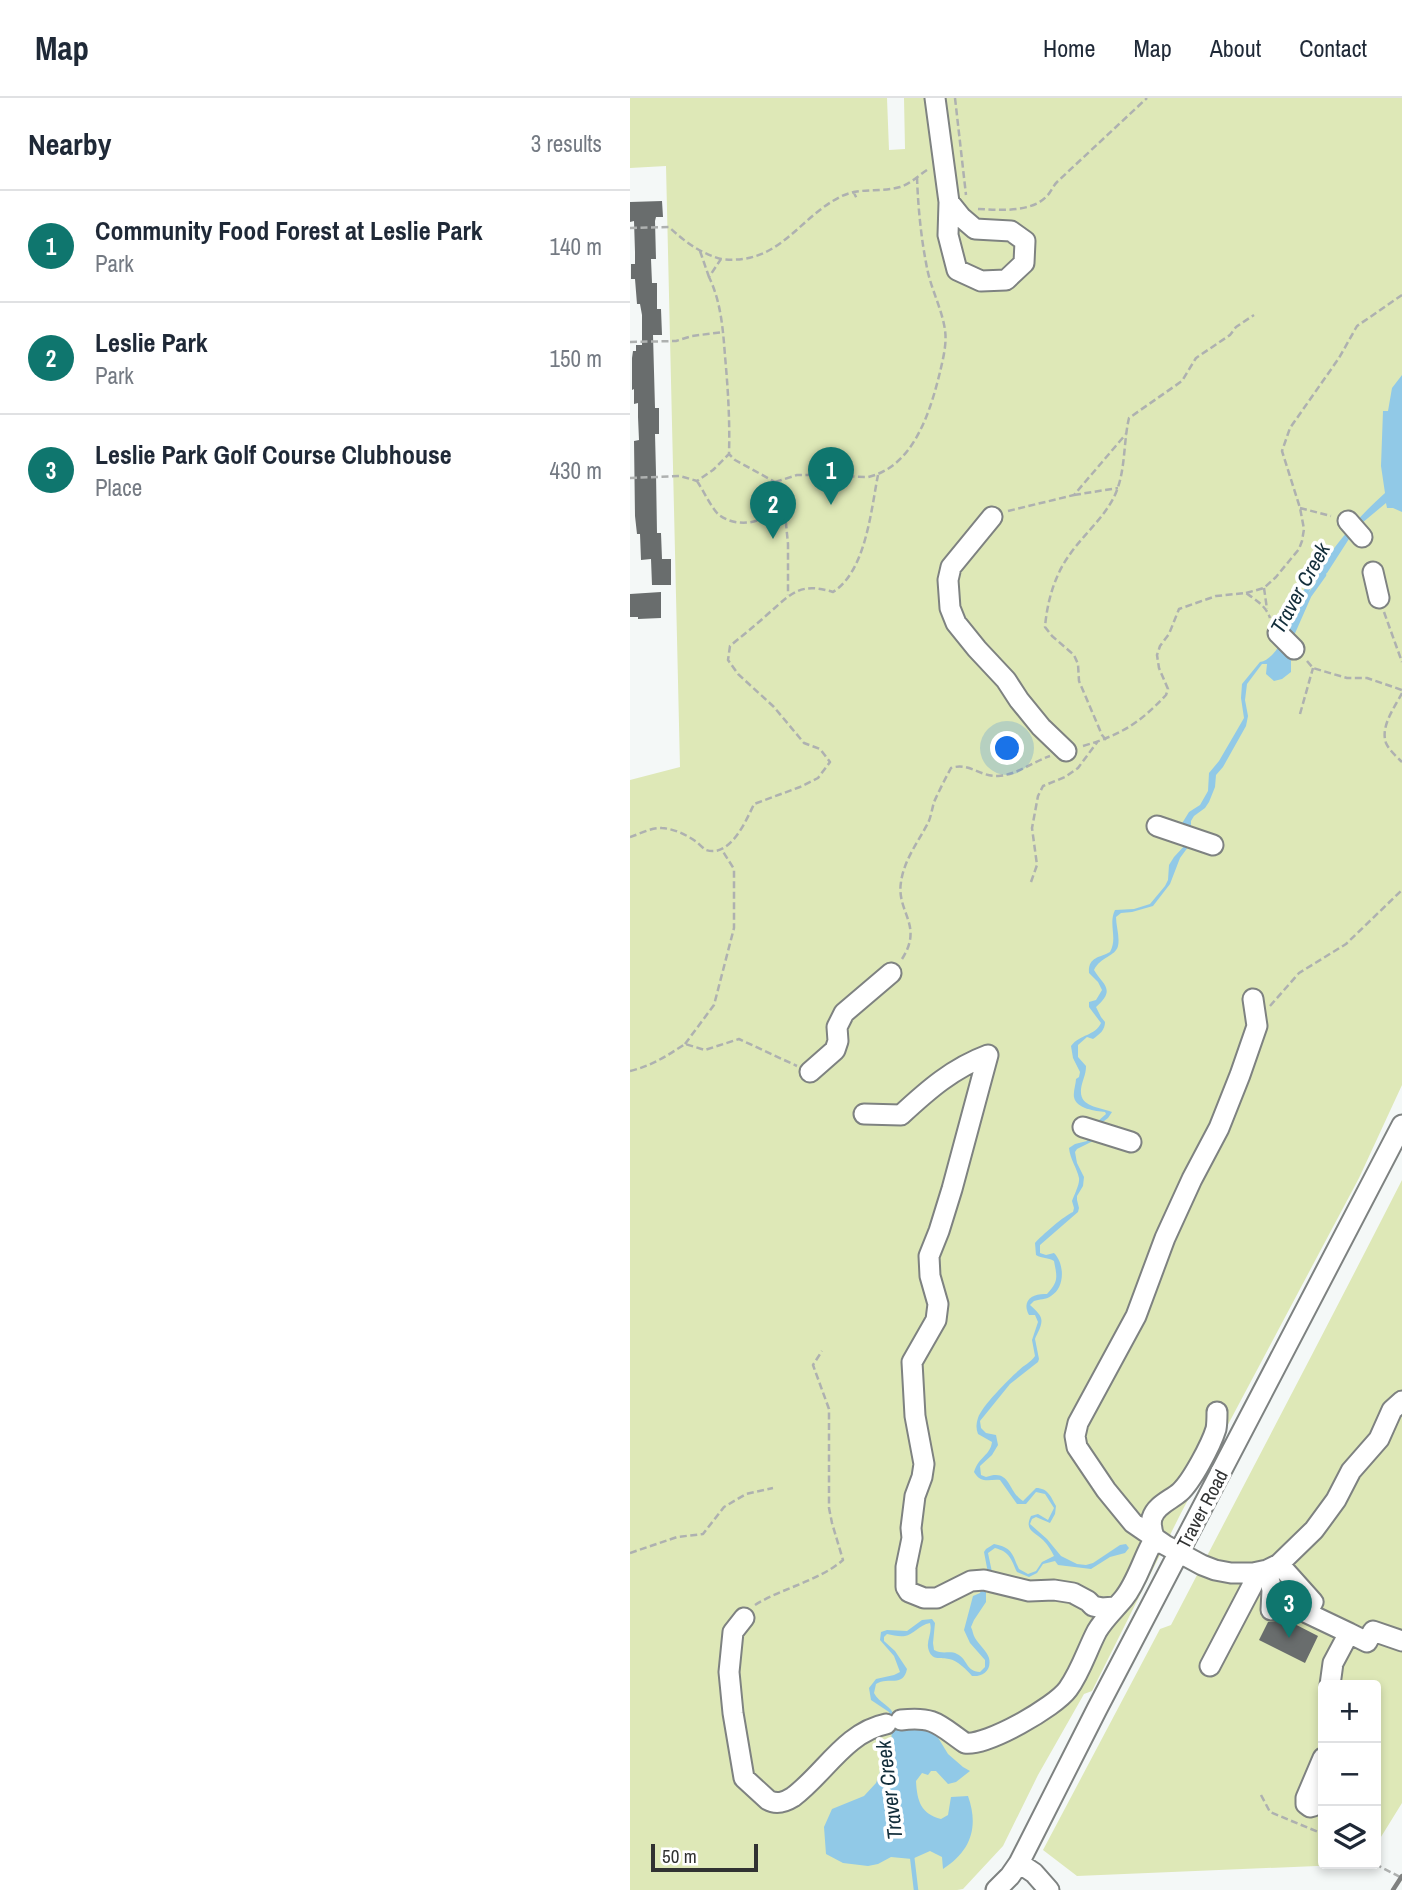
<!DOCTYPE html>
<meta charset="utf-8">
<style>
:root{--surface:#fff;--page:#f6f6f7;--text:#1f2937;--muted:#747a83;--line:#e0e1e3;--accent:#0f766e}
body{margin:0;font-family:"Archivo Narrow",sans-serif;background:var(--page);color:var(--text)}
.controls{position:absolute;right:21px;bottom:21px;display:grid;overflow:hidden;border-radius:7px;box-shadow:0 4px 10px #0003}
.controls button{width:63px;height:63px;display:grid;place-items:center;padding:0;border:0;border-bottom:2px solid var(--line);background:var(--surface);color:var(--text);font:35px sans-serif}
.scale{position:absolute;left:21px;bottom:18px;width:107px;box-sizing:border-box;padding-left:7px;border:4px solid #313232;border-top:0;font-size:19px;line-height:24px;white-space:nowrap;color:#313232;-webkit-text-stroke:5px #fff;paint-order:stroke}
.you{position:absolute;left:378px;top:651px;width:24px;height:24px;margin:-18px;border:5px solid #fff;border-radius:50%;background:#1a73e8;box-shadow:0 0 0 10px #1a73e833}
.badge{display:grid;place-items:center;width:46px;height:46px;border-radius:50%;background:var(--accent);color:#fff;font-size:23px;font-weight:700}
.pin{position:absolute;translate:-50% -58px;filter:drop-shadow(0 2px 4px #0008)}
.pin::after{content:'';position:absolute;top:37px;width:24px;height:21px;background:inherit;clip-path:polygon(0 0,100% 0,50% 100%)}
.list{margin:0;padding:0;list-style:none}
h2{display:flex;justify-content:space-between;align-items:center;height:91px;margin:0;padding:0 28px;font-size:30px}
h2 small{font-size:23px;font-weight:400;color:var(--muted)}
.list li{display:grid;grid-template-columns:46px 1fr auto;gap:21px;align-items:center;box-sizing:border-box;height:112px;padding:0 28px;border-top:2px solid var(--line)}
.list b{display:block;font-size:26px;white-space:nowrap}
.list p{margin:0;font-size:23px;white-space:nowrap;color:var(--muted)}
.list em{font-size:23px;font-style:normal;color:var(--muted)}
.icon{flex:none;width:38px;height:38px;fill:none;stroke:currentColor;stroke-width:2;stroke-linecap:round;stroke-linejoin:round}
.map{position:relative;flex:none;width:772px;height:1792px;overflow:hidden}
header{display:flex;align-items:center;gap:42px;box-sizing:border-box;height:98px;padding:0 35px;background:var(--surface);border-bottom:2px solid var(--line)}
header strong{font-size:33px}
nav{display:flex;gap:38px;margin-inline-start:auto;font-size:24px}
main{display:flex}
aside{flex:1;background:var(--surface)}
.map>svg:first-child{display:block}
</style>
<header>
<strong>Map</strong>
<nav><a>Home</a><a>Map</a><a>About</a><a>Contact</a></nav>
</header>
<main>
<aside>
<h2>Nearby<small>3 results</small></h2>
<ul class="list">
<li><span class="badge">1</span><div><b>Community Food Forest at Leslie Park</b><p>Park</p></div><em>140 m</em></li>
<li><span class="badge">2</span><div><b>Leslie Park</b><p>Park</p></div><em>150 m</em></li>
<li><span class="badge">3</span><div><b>Leslie Park Golf Course Clubhouse</b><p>Place</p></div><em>430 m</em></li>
</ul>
</aside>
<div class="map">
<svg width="772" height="1792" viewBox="0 0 772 1792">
<rect width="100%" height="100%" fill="#f4f8f7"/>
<path fill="#dee8b7" d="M0 0H257L259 52 275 51 274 0H772V987L729 1080 551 1415 462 1593 454 1596 408 1677 373 1748 333 1791 327 1792H0V682L50 669 36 68 0 70Z
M772 1082V1705L746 1747V1587H693V1766H734L447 1778 413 1752 530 1531 541 1527C618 1379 696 1231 772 1082Z"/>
<path fill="#91c9e7" d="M772 277V414L763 410H757L756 405 726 430 697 475 682 487 655 551 656 556 661 561V574L652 581 644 583 636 576 637 566H632L617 586 615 602 618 618 616 628 593 669 586 677 585 689 579 704 575 710 564 718 561 723V745L550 760 540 786 523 808 502 814 491 815 486 819C486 828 490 839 488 848 485 859 471 858 464 872 472 886 487 891 466 909L471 919 475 924C475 932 470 936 463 941L457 939 448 947V959L456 968C456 975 454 979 452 986 446 1009 466 1008 482 1014L478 1020 470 1026 463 1043 447 1051 445 1054 447 1065 454 1079 453 1088 447 1098V1102L449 1110 448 1114 410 1147V1155L416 1157 424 1155C435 1166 435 1190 421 1198 416 1202 409 1201 404 1203L400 1207C403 1210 406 1212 408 1215 416 1223 408 1233 405 1241L409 1261 408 1264 380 1286 350 1323 351 1330 356 1335 366 1337 368 1347 362 1357 350 1368 351 1377 356 1379C381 1370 377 1393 393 1403L406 1390C418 1390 421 1399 426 1408L425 1416 420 1425 406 1419 402 1421 400 1426 417 1441 431 1458 447 1466 456 1467 463 1465 490 1447 496 1446 499 1450 495 1455 480 1459 461 1471 428 1467 425 1463 413 1466 407 1475 399 1479 387 1474C381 1461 380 1454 365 1450L358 1455 362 1474 356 1491V1504L344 1522 341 1529C343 1533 343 1537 345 1540 349 1547 357 1553 359 1560 362 1573 352 1579 342 1578 337 1572 327 1562 319 1561 311 1559 303 1563 299 1553 295 1544 303 1535 300 1525 289 1527 283 1537 275 1538 269 1539 263 1537 257 1536L254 1539V1543L265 1553 277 1571C273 1590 259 1578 246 1586L244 1595C249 1605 262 1608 264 1618L297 1629 304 1633 318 1656 333 1669 340 1673 326 1684 318 1686 306 1673H301L298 1677 292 1675 286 1683C287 1703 291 1716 311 1721L318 1717 321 1699 338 1698C349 1729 341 1753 313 1771L312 1759 300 1753 282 1761 261 1759 248 1766 238 1768 213 1765 196 1756 194 1729 202 1711 234 1698 246 1685 251 1671 261 1656 262 1621 259 1614 241 1602 239 1590 246 1581 264 1577 270 1574 264 1558 250 1542 251 1534 257 1532 277 1533 292 1522 302 1521 305 1525 303 1545 304 1552C313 1557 320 1552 327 1556 338 1561 335 1573 350 1574L355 1569V1562L340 1545 334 1532 343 1498 350 1495 358 1475 354 1454 356 1451 364 1446C383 1450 382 1456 389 1471L398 1476 406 1473 412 1464 424 1458C421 1452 418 1447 413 1442 404 1434 394 1432 401 1418L408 1416 418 1422 424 1410 415 1396 406 1394 396 1406H387L370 1382C359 1381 351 1386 344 1374 349 1358 360 1358 362 1344L348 1336C346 1331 346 1326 348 1320 352 1308 378 1282 388 1273 394 1267 400 1265 405 1258L402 1242 408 1224 405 1217H399C391 1202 403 1195 417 1196 429 1183 427 1179 424 1163 418 1159 412 1161 406 1157L405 1145C411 1138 435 1117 443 1114L444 1110 442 1103C444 1097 450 1086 449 1080 447 1070 440 1061 439 1050L445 1046 457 1043 468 1023 476 1016 475 1014C466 1013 446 1011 444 999 443 994 446 986 446 981L449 979 450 974 443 960 441 948C450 936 465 938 471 925L459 909V904L466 902 472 892 468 884 459 875C458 859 469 860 480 854 488 840 478 826 485 812L504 811 520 806 535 788 538 782 539 767 544 759 557 745 551 727 559 714 570 707 578 693 579 675 589 663 614 620 611 600 612 586 630 564C651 561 665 512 673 494 677 485 684 480 689 472 708 443 729 418 755 395L751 368 753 313H758L762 290Z"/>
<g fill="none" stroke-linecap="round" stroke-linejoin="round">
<path stroke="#91c9e7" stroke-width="4.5" d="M660 541 679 498 694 477
M282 1758 286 1792"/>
</g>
<path fill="#696d6d" d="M32 103 33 119H26L25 123 26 161H21L22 185H27V211H31L32 237H23L25 310H29V336H25L26 375 27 435H31L32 461H41V487H22L21 461 11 462 10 436H7L5 418 4 343 9 342 8 319V305L4 306V291L2 292V260L3 253H6V247H12V217L10 206H7L5 181H1V166H5V154L4 123 0 124V104Z
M31 494V520L8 521V519H0V496Z
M651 1519 688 1538 675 1565 629 1542 638 1524 646 1523Z"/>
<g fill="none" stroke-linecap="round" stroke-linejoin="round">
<g stroke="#7e8281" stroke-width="23">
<path id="minor" d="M305 0 319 104 318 137 327 172 351 183 376 182 394 165 395 143 381 133 345 131 331 119 319 104
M362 419 321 469 318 482 320 510 326 525 347 551 376 582 389 602 411 629 436 653
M718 423 732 439
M743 474 749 500
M648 535 664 551
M527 728 583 747
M623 901 627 928 610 977 589 1030 562 1081 535 1140 506 1218 448 1325 445 1338 447 1349 476 1392 503 1425 535 1447 572 1467 585 1472 601 1475H623L637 1472 649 1466 684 1432 706 1402 721 1373 749 1341 762 1312 772 1303
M180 974 205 952 208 943 207 929 214 915 261 875
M234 1016 271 1017C298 992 323 970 358 957L322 1091 309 1133 299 1158 300 1178 308 1206 306 1222 282 1264 285 1318 294 1366 292 1379 285 1398 281 1430 282 1440 276 1469V1489L279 1494 294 1500H307L341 1483 354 1482 399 1493 424 1492 443 1495 458 1503 463 1508 472 1510 485 1509
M453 1029 501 1044
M525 1441C522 1434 520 1428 522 1420 526 1407 541 1402 550 1394 562 1383 581 1347 586 1331 587 1326 587 1320 587 1314
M649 1466 683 1504 677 1515 719 1535 703 1565 700 1587
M637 1472 642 1492 641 1512
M114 1520 103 1534 99 1574 103 1615 114 1680 138 1702C147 1707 155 1704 163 1699 194 1676 216 1634 256 1626
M719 1535 737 1544 743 1533 772 1543
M580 1568 622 1488 623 1475
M271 1622C305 1618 309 1627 335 1645 357 1648 425 1609 438 1591 451 1573 457 1552 467 1533 474 1521 485 1511 494 1500 506 1485 512 1464 521 1447L529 1444
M693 1660 676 1700V1706L680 1709C689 1707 690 1702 693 1695
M389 1765 404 1775 419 1792
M366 1792 380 1778 389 1765 467 1611 772 1027"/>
</g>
<path stroke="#aeb1b0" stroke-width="2.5" stroke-dasharray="7 3.5" stroke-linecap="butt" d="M325 0 336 97
M223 93 227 101
M348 111C369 112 401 115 417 98 421 94 423 88 427 84L517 0
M0 130 39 129C55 144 70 155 91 161
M70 153 79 179
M0 244 46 243 62 238 93 234
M0 380 50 378 67 383 83 372 99 356C100 323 98 291 95 258 93 231 91 204 79 179L91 161C150 168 168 119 212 98 231 89 250 95 270 89 280 86 288 78 297 72
M67 383C73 392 81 409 88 416 105 431 142 427 147 401 148 396 147 390 145 384L105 362 99 356
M145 384 167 377H179L238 379C283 369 300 315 310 274 313 261 317 246 315 232 312 211 301 191 297 170 291 140 288 109 287 79
M444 397 488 390
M670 410 701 418
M143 411 155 415 158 446V497
M378 413 444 397 496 336
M634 490 637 511
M616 495 634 490 646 479 669 451 672 443 674 431 670 410 652 353 660 330 709 260 727 228 772 197
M754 514 772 564
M677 563 683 570 703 576 717 580H737L772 592
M772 595C765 609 750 628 756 645 759 652 767 659 772 664
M670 616 683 570
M476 642 472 637 449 583 448 566 444 557 422 538 415 529C417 505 424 479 438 459 452 438 473 421 484 399 496 375 493 345 499 320L552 283 566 260 600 237 606 229 624 217
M453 648C490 637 509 626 536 597L538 591 529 570 527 557 530 548 539 536 549 511 586 498 616 495C626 502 636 508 640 520
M0 739C10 736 22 729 32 730 45 731 57 737 68 745 69 746 74 751 76 752 100 760 116 723 124 706L170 689 188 680 200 664 190 651 174 645 144 609 108 576 98 562 100 548C113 537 126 527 139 515 162 495 170 484 203 494 236 473 241 412 248 377
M401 784 407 767 402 730 408 698 413 688 435 679 448 670 468 643
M272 861C294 827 266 814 271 784 274 762 288 744 298 725 301 719 302 711 304 704 309 693 315 681 321 670 339 664 350 679 368 678 387 677 402 664 420 658
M640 908 669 875 716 846 772 792
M55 946 84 907 104 830V771L92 752
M0 973C21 968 37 958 55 946L75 952 109 941 167 968
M0 1455 47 1439 73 1436 94 1409 116 1396 143 1390
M125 1507C152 1490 189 1483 213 1462L202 1425 199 1410V1311L183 1267 192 1253
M631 1697 640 1714 693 1736
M745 1766 772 1780"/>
<use href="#minor" stroke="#fff" stroke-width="19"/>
<path stroke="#7e807f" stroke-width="4.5" d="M763 1792 772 1778"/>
</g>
<g text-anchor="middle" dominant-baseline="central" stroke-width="7" stroke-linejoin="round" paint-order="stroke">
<g font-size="19" fill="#313232" stroke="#fff">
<text transform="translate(572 1411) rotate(-62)">Traver Road</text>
</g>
<g font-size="21" font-style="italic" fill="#122d3a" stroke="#fff">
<text transform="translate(670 490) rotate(-61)">Traver Creek</text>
<text transform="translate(259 1692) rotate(-97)">Traver Creek</text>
</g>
</g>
</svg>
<div class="controls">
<button>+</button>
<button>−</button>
<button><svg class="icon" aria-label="layers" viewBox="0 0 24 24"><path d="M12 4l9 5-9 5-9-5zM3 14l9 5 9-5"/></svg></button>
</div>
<div class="scale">50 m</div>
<div class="you"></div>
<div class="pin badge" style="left:201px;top:407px">1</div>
<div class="pin badge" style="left:143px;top:441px">2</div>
<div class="pin badge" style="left:659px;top:1540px">3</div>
</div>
</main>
